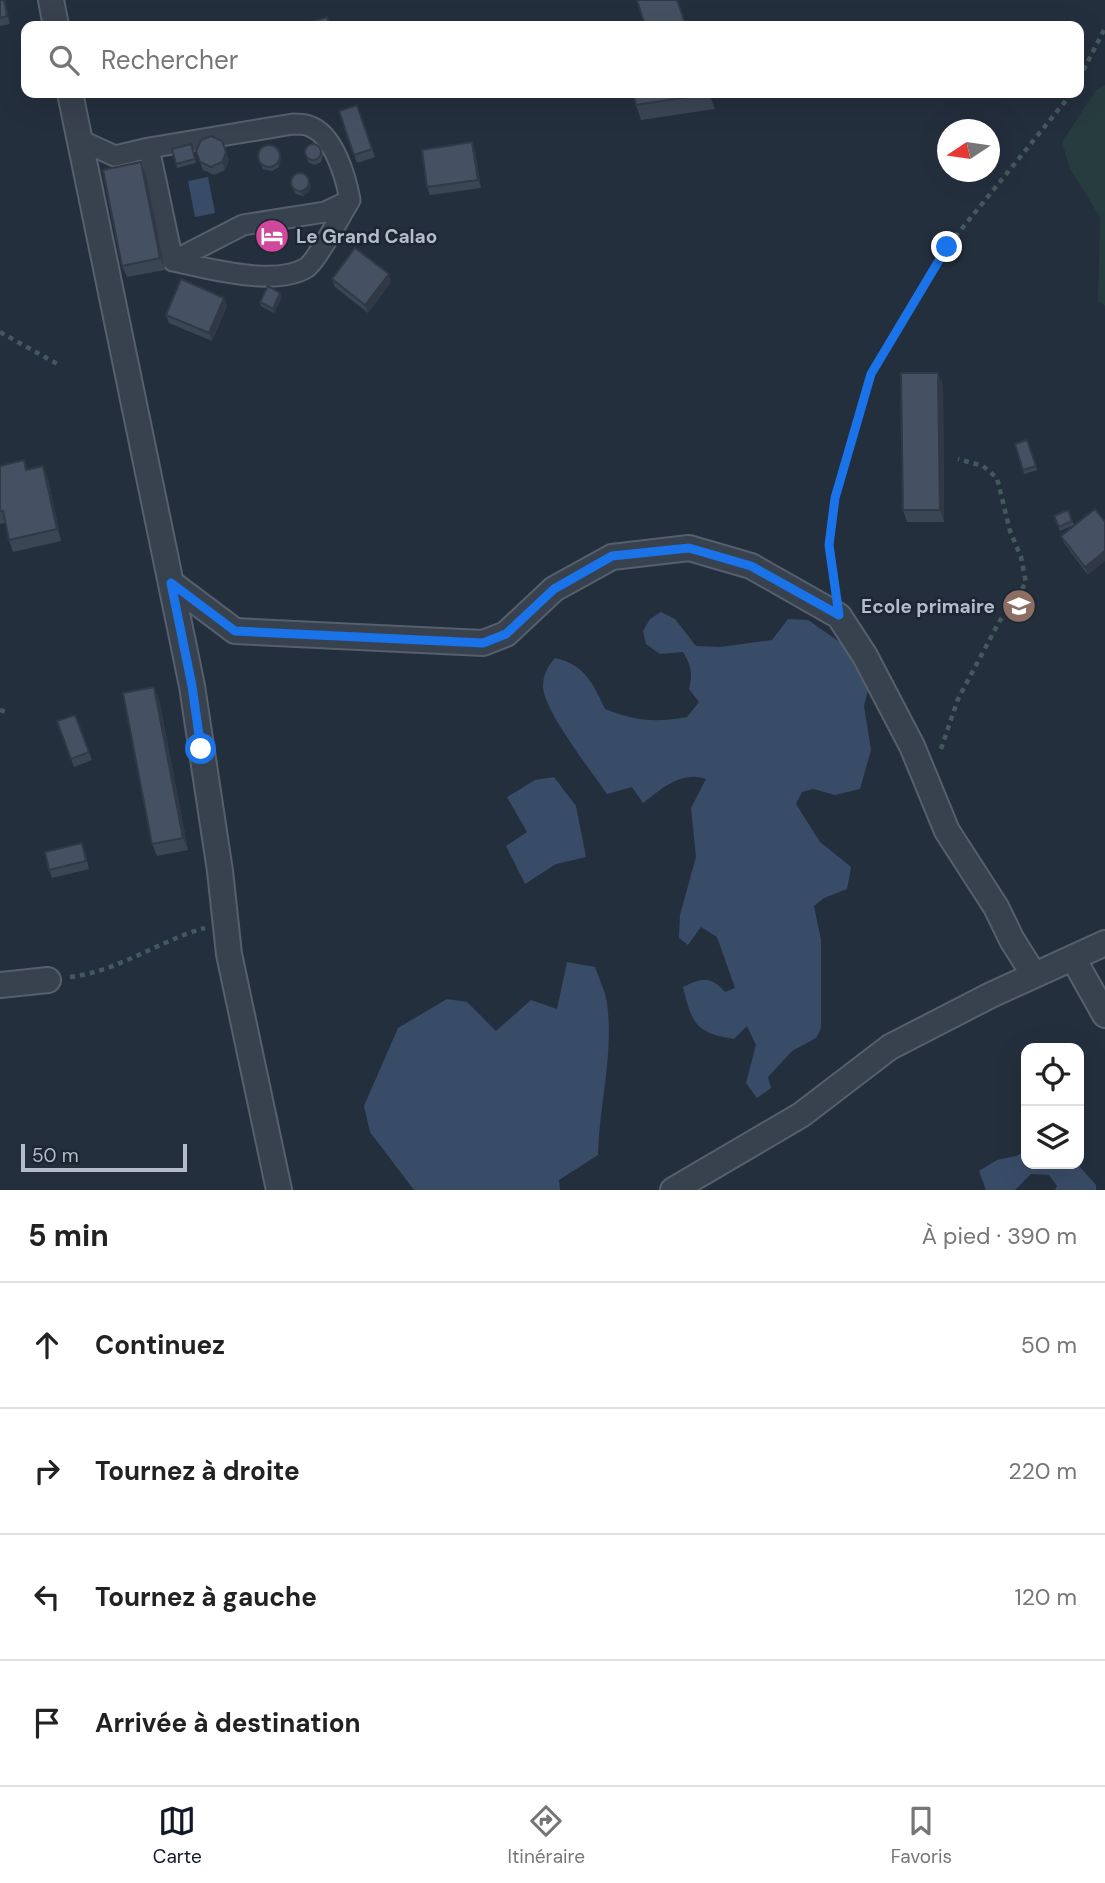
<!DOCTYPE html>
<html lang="fr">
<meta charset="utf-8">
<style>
:root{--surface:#fff;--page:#f6f6f6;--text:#222;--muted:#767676;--line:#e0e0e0;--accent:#111827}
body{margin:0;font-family:"DM Sans",sans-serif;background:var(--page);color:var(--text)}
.controls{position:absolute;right:21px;bottom:21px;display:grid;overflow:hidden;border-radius:14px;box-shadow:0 7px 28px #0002}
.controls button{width:63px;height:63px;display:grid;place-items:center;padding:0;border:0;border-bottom:2px solid var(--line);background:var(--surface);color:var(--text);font:35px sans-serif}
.compass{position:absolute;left:937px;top:119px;width:63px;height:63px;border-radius:50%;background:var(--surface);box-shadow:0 7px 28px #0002;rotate:257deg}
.scale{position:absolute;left:21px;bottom:18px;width:166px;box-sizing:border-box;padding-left:7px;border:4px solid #b4bcc9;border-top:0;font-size:19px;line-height:24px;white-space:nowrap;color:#b4bcc9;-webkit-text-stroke:5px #1d2633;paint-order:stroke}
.stop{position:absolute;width:21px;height:21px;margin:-16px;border:5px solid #1a73e8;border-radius:50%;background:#fff}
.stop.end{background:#1a73e8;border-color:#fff;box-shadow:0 2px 7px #0008}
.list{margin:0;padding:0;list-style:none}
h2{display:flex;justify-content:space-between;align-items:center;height:91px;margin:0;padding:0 28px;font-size:30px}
h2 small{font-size:23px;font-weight:400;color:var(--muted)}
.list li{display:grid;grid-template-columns:46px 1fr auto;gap:21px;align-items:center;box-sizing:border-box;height:126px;padding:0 28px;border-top:2px solid var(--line)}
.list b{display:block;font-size:26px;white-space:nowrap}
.list em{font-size:23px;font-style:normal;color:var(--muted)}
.icon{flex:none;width:38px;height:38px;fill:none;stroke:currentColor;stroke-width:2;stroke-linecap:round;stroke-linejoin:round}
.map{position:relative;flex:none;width:1105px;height:1190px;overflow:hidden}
.search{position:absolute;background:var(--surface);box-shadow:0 7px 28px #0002;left:21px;right:21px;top:21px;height:77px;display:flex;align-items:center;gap:18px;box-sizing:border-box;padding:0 24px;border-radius:14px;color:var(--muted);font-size:26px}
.sheet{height:595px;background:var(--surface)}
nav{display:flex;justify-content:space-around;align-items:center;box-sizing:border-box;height:98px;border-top:2px solid var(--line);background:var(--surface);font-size:19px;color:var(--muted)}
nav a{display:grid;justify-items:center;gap:4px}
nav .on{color:var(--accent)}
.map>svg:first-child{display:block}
</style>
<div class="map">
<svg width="1105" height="1190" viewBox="0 0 1105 1190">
<rect width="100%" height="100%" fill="#242f3e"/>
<path fill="#263c3f" d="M1105 85V306L1098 301 1100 217 1070 169 1062 142 1096 90Z"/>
<path fill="#394c67" d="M208 177 215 213 195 217 188 181Z
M661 612 675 619 696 646 720 647 772 640 788 619 808 620 851 650 869 686 864 706 871 750 860 789 835 795 813 789 802 792 796 804 820 842 851 867 847 889 824 898 814 906 821 940V1028L816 1038 792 1051 768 1077 771 1088 757 1098 746 1083 756 1045 747 1026 734 1039C695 1033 692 1023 683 987 702 978 710 975 725 992L735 988 717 937 701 927 688 945 679 938 680 915 696 857 691 808 706 779C682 770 661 789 643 803L632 787 607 794C592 772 544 711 543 687 543 675 547 667 555 658 585 665 592 682 605 709 637 721 653 723 687 717L699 702 689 689C693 673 691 665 683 652L660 654 646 644 643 631 650 619Z
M554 777 576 806 586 857 556 864 525 884 506 846 527 832 507 797 535 780Z
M567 962 595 967C599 978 605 991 607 1003 614 1054 599 1105 598 1155L559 1180 560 1190H414L370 1132 364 1106 398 1028 447 999 467 1002 496 1031 531 1000 557 1009Z
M1026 1151V1164H1079V1161L1080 1167 1096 1185V1190H1055L1057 1186 1049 1175 1031 1174 1015 1190H986L979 1171 997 1160 1016 1156Z"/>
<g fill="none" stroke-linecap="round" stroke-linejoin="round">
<g stroke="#565f6c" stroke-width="23">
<path id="pedestrian" d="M80 140 115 156 149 148 293 124C298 124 305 124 309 126 334 134 346 178 350 200 342 213 316 262 306 268 274 287 207 268 173 261
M149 148 173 261
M173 261 243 225 325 212 350 200"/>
</g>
<g stroke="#565f6c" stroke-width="28">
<path id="minor" d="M51 0 56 26
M70 93 192 686 220 871 229 954 279 1190
M171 583 235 631 483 643 506 634 554 589 612 557 689 548 751 566 839 616 865 656 912 746 947 831 996 907 1012 940 1034 975
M1073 958 1105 1015
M0 985 48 980
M673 1190 801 1115 890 1047 991 995 1105 943"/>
</g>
<path stroke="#44595c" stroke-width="4.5" stroke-dasharray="5 5" stroke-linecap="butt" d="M1079 79 1105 28
M0 332 61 366
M835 587 829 545 835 498 871 374 947 247 1072 93
M0 710 6 712
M941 749 958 699 999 622 1026 583 1021 557 1010 531 997 478 983 466 958 459
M70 977C119 971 158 941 205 928"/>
<use href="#pedestrian" stroke="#38414e" stroke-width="19"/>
<use href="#minor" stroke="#38414e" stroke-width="24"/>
</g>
<path fill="#3b4654" d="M0 0H5L10 24 0 26Z
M709 93 715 109 641 120 636 105Z
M357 105 375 157 357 163 339 111Z
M472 142 475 150 481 188 430 195 427 187Z
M191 144 196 163 177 168 176 164Z
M196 151 229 160 225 170 214 175 203 170Z
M322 151 323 155 321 162 315 165 309 163 304 153Z
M280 154 281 158 279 167 272 171 263 169 257 157Z
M146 174 165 270 127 277 122 266Z
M309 181 311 185 309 192 303 196 296 194 290 184Z
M389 274 391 282 368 313 335 287 332 279Z
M282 297 274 313 261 306 260 302Z
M224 298 227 306 212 341 169 323 166 315Z
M943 385 944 522H907L903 510Z
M1027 440 1037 470 1024 474 1015 444Z
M24 460 27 470 48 478 61 541 13 552 9 540 5 523 0 524V466Z
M1095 509 1088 575 1064 543 1061 536Z
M1068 510 1074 525 1060 531 1054 516Z
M159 699 188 850 157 856 152 844Z
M75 715 92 760 74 767 57 721Z
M85 851 89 869 52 878 49 870Z"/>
<path fill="#303945" d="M4 0H5L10 24 7 16Z
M472 142 475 150 481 188 478 180Z
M226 152 229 160 225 170 222 162Z
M280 154 281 158 279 167 277 163Z
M141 162 146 174 165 270 160 258Z
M309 181 311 185 309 192 303 196 301 192Z
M389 274 391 282 368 313 365 305Z
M280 293 282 297 274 313 273 309Z
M224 298 227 306 212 341 209 333Z
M938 373 943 385 944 522 940 510Z
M43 466 48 478 61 541 57 529Z
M1105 551V561L1088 575 1085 567Z
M154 687 159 699 188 850 183 838Z"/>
<path fill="#455162" stroke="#303945" stroke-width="2" d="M0 0H4L7 16 0 18Z
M637 0H677L686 26H645Z
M327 17 330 26H298Z
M633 93H709V94L636 105Z
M357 105 372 149 354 155 339 111Z
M211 136 222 141 226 152 222 162 211 167 200 162 196 151 201 140Z
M472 142 478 180 427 187 422 150Z
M305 152a8 8 0 1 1 16 0a8 8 0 1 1-16 0Z
M191 144 195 159 176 164 172 149Z
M258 156a11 11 0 1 1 22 0a11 11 0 1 1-22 0Z
M141 162 160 258 122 266 103 170Z
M291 182a9 9 0 1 1 18 0a9 9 0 1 1-18 0Z
M355 248 389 274 365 305 332 279Z
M181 279 224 298 209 333 166 315Z
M268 286 280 293 273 309 260 302Z
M901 373H938L940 510H903Z
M1027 440 1036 466 1023 470 1015 444Z
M24 460 26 470 43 466 57 529 9 540 3 511H0V466Z
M1095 509 1105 522V551L1085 567 1061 536Z
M1068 510 1072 521 1059 527 1054 516Z
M154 687 183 838 152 844 123 693Z
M75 715 89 752 71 759 57 721Z
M82 843 86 861 49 870 45 852Z"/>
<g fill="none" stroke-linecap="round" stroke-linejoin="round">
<path stroke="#1a73e8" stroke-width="9" d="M201 749 192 686 171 583 235 631 483 643 506 634 554 589 612 556 689 548 751 566 839 615 829 545 835 498 871 374 947 247"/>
</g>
<defs>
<g id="hotel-disc" transform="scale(1.75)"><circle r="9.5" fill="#d1479c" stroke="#1d2633"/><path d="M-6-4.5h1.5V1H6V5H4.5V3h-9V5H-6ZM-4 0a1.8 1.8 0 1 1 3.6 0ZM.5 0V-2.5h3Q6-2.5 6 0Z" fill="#fff"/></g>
<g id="school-disc" transform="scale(1.75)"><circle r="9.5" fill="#8d6e63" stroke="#1d2633"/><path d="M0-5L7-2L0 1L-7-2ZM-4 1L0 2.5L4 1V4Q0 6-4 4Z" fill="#fff"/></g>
</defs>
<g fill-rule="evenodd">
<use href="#hotel-disc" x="272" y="236"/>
<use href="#school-disc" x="1019" y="606"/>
</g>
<g text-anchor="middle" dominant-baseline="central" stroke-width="5" stroke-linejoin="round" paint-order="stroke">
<g font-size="19" font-weight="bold" fill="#b4bcc9" stroke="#1d2633" text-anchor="start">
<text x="296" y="236">Le Grand Calao</text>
<text x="995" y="606" text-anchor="end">Ecole primaire</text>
</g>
</g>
</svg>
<div class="controls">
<button><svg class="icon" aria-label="locate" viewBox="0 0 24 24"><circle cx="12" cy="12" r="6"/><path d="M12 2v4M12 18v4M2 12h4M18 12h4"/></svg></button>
<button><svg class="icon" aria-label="layers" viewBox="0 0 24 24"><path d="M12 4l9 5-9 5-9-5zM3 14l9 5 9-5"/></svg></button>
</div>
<svg class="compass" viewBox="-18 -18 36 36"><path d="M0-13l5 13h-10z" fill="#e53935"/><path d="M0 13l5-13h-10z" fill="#767676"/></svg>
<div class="scale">50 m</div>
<div class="stop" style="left:201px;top:749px"></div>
<div class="stop end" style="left:947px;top:247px"></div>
<div class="search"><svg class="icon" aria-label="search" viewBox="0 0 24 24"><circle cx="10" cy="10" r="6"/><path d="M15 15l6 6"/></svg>Rechercher</div>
</div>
<section class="sheet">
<h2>5 min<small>À pied · 390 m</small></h2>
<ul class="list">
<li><svg class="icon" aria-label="ahead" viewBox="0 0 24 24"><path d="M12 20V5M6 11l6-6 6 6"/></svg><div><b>Continuez</b></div><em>50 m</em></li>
<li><svg class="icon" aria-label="right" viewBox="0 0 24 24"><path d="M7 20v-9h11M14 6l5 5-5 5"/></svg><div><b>Tournez à droite</b></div><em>220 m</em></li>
<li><svg class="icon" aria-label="left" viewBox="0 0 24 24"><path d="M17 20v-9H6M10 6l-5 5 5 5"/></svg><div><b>Tournez à gauche</b></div><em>120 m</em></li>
<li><svg class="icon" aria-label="arrive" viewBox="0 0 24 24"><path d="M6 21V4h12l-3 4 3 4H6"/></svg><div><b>Arrivée à destination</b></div></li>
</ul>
</section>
<nav>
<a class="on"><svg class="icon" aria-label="map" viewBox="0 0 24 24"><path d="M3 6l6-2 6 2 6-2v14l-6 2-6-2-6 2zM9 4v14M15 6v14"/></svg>Carte</a>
<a><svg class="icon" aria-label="directions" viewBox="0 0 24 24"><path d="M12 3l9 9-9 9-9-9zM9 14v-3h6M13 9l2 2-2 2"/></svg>Itinéraire</a>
<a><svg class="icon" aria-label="saved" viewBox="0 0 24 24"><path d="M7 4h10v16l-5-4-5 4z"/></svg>Favoris</a>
</nav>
